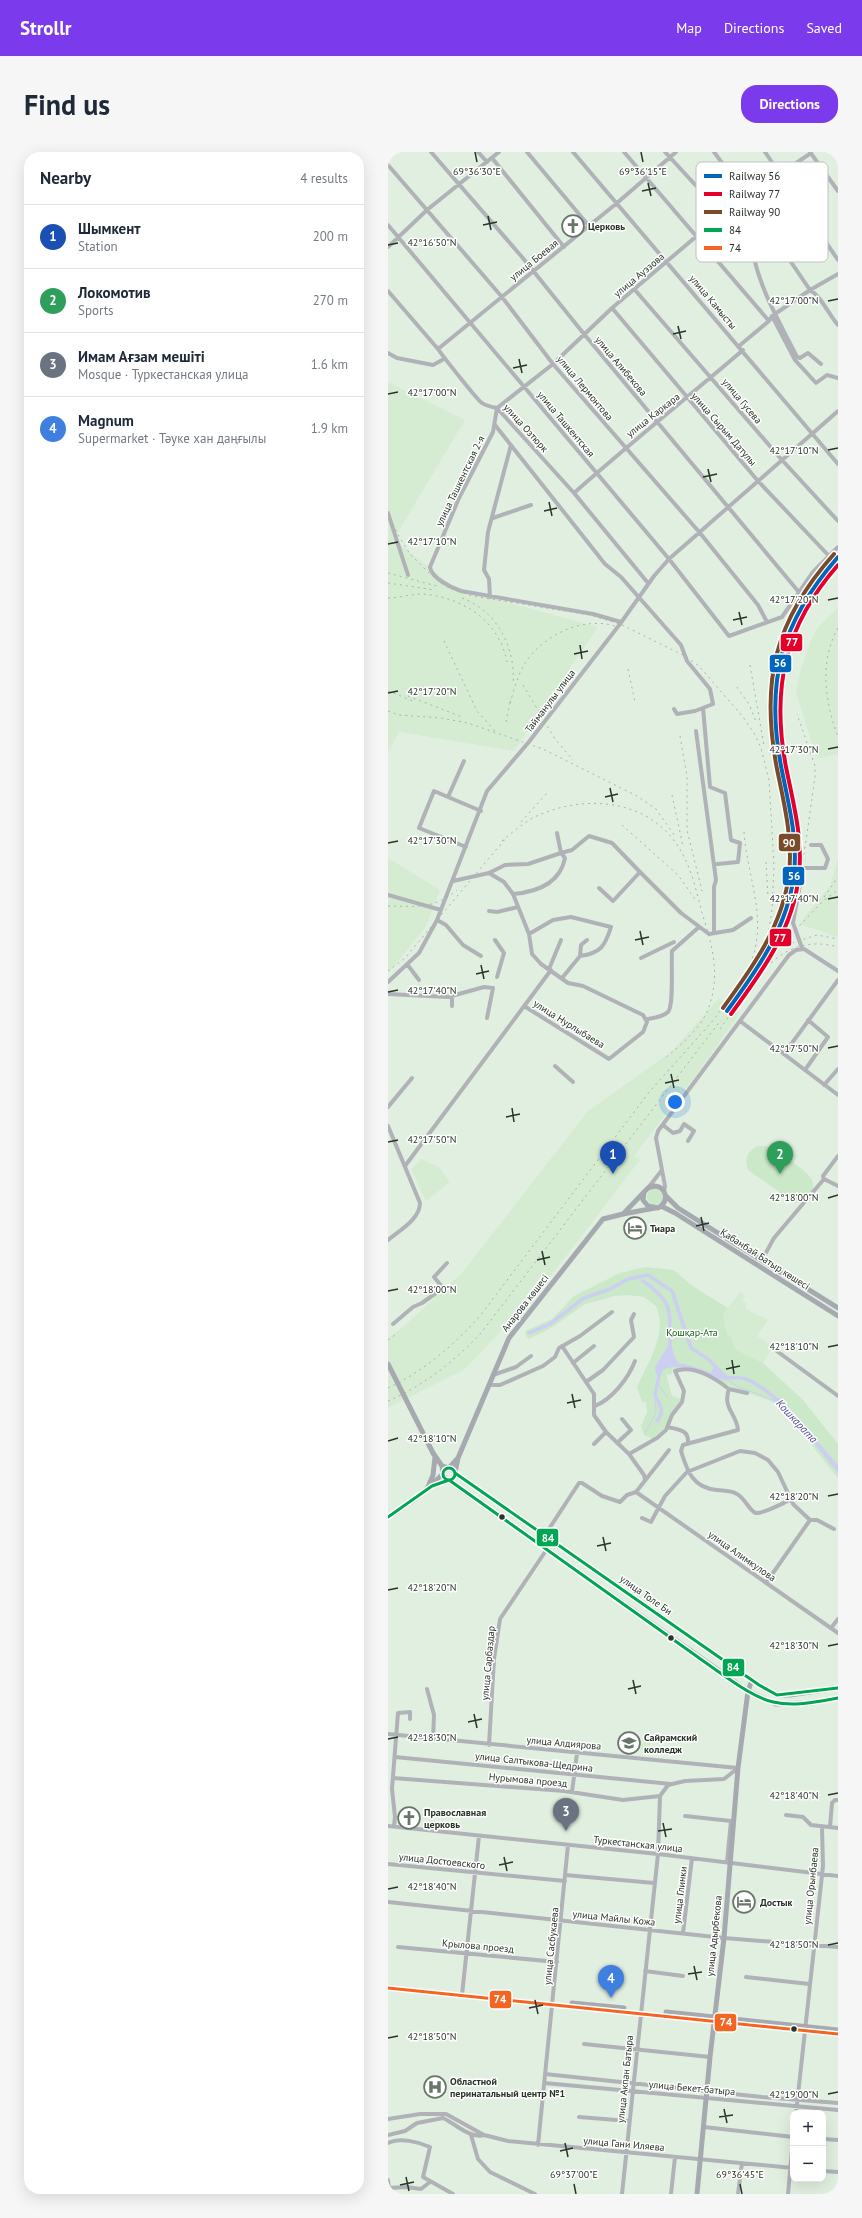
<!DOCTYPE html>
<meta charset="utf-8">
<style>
:root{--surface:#fff;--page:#f6f6f7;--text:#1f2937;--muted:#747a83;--line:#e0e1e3;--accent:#7c3aed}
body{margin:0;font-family:"PT Sans",sans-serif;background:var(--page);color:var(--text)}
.controls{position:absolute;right:12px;bottom:12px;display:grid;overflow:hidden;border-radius:8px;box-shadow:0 4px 16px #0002}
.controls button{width:36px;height:36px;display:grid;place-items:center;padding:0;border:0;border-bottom:1px solid var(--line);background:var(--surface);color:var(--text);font:20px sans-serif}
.you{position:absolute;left:287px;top:950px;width:14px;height:14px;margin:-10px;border:3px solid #fff;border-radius:50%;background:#1a73e8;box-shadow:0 0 0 6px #1a73e833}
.badge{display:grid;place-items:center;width:26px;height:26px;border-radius:50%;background:var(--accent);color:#fff;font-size:13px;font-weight:700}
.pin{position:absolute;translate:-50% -33px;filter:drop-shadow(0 1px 2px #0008)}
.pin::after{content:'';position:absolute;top:21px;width:14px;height:12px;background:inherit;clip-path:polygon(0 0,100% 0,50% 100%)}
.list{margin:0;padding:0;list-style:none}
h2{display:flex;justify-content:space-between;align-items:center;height:52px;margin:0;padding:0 16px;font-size:17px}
h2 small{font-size:13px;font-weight:400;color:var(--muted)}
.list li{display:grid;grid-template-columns:26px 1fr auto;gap:12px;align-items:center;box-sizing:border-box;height:64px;padding:0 16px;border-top:1px solid var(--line)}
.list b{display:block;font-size:15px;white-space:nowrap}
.list p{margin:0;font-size:13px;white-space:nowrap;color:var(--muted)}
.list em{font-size:13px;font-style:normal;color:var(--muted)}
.map{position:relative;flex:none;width:450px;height:2042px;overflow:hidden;border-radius:16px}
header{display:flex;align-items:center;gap:24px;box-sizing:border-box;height:56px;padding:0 20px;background:var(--accent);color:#fff}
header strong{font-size:19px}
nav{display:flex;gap:22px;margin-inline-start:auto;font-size:14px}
.intro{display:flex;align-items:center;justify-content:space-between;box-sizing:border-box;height:96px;padding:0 24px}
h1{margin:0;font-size:28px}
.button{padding:10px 18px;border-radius:16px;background:var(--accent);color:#fff;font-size:14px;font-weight:700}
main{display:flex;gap:24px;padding:0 24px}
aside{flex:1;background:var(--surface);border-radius:16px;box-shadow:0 4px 16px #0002}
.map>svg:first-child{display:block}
</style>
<header>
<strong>Strollr</strong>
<nav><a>Map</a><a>Directions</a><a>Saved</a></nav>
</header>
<div class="intro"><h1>Find us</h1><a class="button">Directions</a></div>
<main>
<aside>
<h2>Nearby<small>4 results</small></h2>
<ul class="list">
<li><span class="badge" style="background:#1a4fb4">1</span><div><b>Шымкент</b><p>Station</p></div><em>200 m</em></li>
<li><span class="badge" style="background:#2e9e5b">2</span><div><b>Локомотив</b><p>Sports</p></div><em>270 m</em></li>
<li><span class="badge" style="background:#6b7280">3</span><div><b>Имам Ағзам мешіті</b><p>Mosque · Туркестанская улица</p></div><em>1.6 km</em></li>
<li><span class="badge" style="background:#3f7fe0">4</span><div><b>Magnum</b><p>Supermarket · Тәуке хан даңғылы</p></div><em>1.9 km</em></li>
</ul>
</aside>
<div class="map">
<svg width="450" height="2042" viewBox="0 0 450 2042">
<rect width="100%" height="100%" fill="#e1efe0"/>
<path fill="#d5ecd3" d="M0 230 77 268 6 387 67 436 210 475 126 599 11 580 0 601Z
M450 456V604L449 602 429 607 408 541 412 520 423 488 430 475Z
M0 706 52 738 38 774 0 822Z
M450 706V785L411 772 442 734Z
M331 846 352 861 312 918 246 1004 252 1008 162 1125 155 1121 111 1181 77 1217 0 1256V1186L16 1174 74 1121 200 959 283 900Z
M34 1007 52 1016 62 1030 38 1049 23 1017Z
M352 1140 357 1144 354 1149 358 1151V1157L380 1168 369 1184 385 1195 375 1211 347 1197 343 1184 339 1181 335 1163Z
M235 1582 241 1583 240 1590 255 1592 257 1585 263 1586 261 1599 233 1595Z"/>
<path fill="#cbe8c9" d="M370 994C374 994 378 994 382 996 391 1000 421 1020 424 1028 430 1041 414 1053 403 1048L360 1018C356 1007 359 999 370 994Z
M259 1045a8 8 0 1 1 16 0a8 8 0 1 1-16 0Z
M257 1115 286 1118 303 1133 340 1156 335 1163 339 1182 343 1184 347 1197 375 1211 415 1248 450 1292V1326L394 1256 383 1249 346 1236 320 1222 305 1217H285L283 1223 278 1222 284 1244 293 1247 276 1276 265 1287 256 1283 253 1274 259 1260 258 1250H254L249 1235C260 1210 280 1182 268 1154L256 1145 240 1143 227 1144 197 1152 163 1176 141 1187 138 1184 137 1179 164 1167 186 1144 232 1121Z"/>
<path fill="#cccff1" d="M280 1194 285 1207 290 1214 274 1217 271 1223 268 1222 267 1215Z
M326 1214 339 1226 323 1221Z
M387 1246 401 1256 450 1313V1321L398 1257 385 1248Z"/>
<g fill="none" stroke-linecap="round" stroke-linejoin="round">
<path stroke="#cccff1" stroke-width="1" d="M337 1226 349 1234 385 1248
M271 1233 279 1245
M258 1280 268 1260 267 1243"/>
<path stroke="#cccff1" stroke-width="3.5" d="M255 1129C264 1135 277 1146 280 1156 286 1178 275 1193 290 1214
M141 1181 162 1172 196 1146 222 1137 240 1127 260 1123 284 1139 303 1196 320 1207 339 1226
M269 1269C277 1261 272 1252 267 1243 269 1237 270 1221 274 1217 290 1204 321 1225 336 1226 344 1226 352 1224 360 1228 371 1232 382 1242 391 1249"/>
<path stroke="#b0b2b8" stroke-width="4" d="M43 0 134 105 196 182 410 439
M90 0 99 10
M139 0 201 74
M185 0 450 312
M236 0 381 169
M277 0 334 62 359 92
M326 0 343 23
M377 0 450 108
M422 0 450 39
M104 6 176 95
M0 13 114 145 165 212 312 381 370 453 379 470
M348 29 422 138C434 145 440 162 450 173
M0 73 281 407 341 484 394 465 425 420 450 395
M0 95 39 58 111 0
M366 106C374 141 393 173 409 205L412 206 420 201 433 212
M247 138 394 308 450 369
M0 139 50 197C54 203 90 249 94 251 98 254 104 255 109 256L186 341 260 431
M224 156 370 329 441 404
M384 164 407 208 428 231 439 223 450 226
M351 194 381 169 384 164 422 138 450 122
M50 197 229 51 288 0
M0 201 9 206 45 213 56 207
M107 273 217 412 233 425 293 493 299 509 322 537 325 552 307 559 289 562 286 557
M186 341C241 292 299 246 355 198
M0 361 20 423
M105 366 143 353
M102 445 101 427 96 418 100 380 123 293
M233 470 205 462 73 439C64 436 43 426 42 415L71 346 105 280 109 256 165 212 224 156 344 54 423 1
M315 556 322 635 337 641 343 688 352 691 350 710 329 712
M308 579 328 728 326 735V781
M76 609 60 645 46 639 31 676 78 695
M60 645 93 659
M169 681 173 701 184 698 201 684 224 691 252 720
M101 721 116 730 125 742
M65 729 101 721 117 713 140 712 173 701 177 706C172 732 148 740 125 742L141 782 144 802 153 812 180 831 195 834 255 863 259 870 255 880 221 907 136 854
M211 736 225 749 252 720 293 761 321 782 345 778 363 766
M0 743 53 758
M101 759 109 760 130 755
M49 768 58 773 75 793 93 804
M141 782 165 768 183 765 223 775C217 794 213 801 192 804L174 826
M107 788 116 801 109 825
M414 796 405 771 415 716H437L440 707 433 693H423
M192 804 193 793 199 788
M253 806 286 790
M19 812 31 828
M161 817 173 788
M0 830 31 801 49 768 99 639 140 591 232 472 266 424 281 407 450 259
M0 842 60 845 96 835 105 836 99 866
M64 854V844
M259 867C265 866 275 865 280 860 286 854 283 812 284 799L311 775
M352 869 450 943
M396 902 450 828
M167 914 185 930
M417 918 440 885 420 868
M436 933 450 917
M0 955 24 926
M275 973 285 981 292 979 296 972 306 979 300 989
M0 974 32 1051C32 1067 12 1078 0 1088
M17 1014 163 818
M436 1027 450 1034
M260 1036 274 1018
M276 1039 277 1034 268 986 270 979 401 803 408 798 416 797 450 819
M374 1108 386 1086 436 1027 435 1024 450 1004
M5 1172 25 1155 34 1151 55 1136 46 1125 59 1111
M174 1194 206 1242V1263L218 1280 241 1302 256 1323 257 1328
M386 1197 450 1244
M185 1211 206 1194
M105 1223 128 1215 143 1204
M198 1230 215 1218 246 1185 243 1168 246 1162
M101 1233H112L155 1214 167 1205 171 1196 192 1184 224 1160
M359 1241 341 1237C334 1256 349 1262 350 1278L295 1293 293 1299C299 1319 305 1336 329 1338 336 1339 342 1338 349 1342 357 1346 362 1360 368 1361 375 1362 395 1351 402 1348
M207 1254C224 1247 240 1227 247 1209
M279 1275C290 1277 301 1278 300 1290
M229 1291 243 1278 234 1267
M206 1292 218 1280
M241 1302 269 1286 278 1278 284 1263 294 1250 296 1239 287 1219C306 1212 327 1226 341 1237
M248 1340 450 1481
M254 1366 263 1370 277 1344 299 1320 352 1299 367 1301 380 1308 390 1320 405 1352 422 1368
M422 1368H429L446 1377
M157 1383 191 1331H194L214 1344 232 1350 239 1343 248 1340 281 1298
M378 1431 422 1368
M443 1476 450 1467
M39 1537 46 1563 45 1587
M0 1582 350 1616
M101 1593 106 1507 112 1467 159 1397
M7 1605 283 1632
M5 1626 176 1639 235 1648 272 1644
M184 1640 189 1601
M398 1663 415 1665 423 1673 450 1676
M297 1664 343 1669 339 1710
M0 1674 270 1702 450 1724
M6 1674 7 1665 4 1637 10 1561 22 1560V1567
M442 1675 444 1651 447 1648H450
M0 1712 177 1729
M177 1723 266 1731
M0 1750 336 1786 450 1795
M295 1781 304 1706
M10 1795 169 1810
M257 1819 295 1824
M358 1825 421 1832
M74 1843 91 1684
M196 1892 322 1905
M157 1922 374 1945 450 1951
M156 1931 450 1958
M408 1961 435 1714 434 1675
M191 1965 241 1969
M0 1967 32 1962H58L96 1983 120 1989 405 2016
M316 1975 405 1985
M0 1983 17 1979 29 1971 55 1966C68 1972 82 1987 96 1983
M83 1983 90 2007 102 2020 147 2042
M435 1987 450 1988
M0 1991C11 1985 31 1990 42 1995L35 2025 65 2042
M150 1993 180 1693
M435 2019 450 2020
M0 2028 1 2036 18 2035 33 2037 42 2030
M234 2042 270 1702 272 1644 280 1633 297 1629 336 1627 350 1616
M283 2042 287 2005
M350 2042 354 2011
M400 2042 405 1988"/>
<path stroke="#a6a9b0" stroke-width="5" d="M278 1044 290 1056 450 1156
M273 1054 287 1061 450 1164
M267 1056 235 1062 215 1067 121 1186 70 1306 67 1321 371 1533 389 1543H402L450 1536
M235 1062 260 1036C275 1028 285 1048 270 1056L260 1054 255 1048 256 1040
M45 1301 54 1314 61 1316 70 1306
M44 1334 65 1327 67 1321 63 1316H58L56 1319 55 1324 60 1328 360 1539 388 1552 423 1551 450 1546
M40 1335 45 1323 47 1305
M0 1365 27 1347 55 1322 54 1314
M0 1836 450 1882
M184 1851 236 1856
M278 1860 450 1878
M309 2042 322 1905 336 1786 350 1616 360 1539 364 1528"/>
<path stroke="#abb1ad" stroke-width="1" stroke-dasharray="2 4" stroke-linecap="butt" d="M0 361 9 381 22 402 41 421 57 434 84 444 202 463 232 472 297 504 311 514 355 565 366 581 373 596 381 628 386 714 384 758 380 784 373 802 351 839
M0 421 49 434
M0 431 47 438
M0 446C11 446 23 442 34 442 74 445 111 468 119 510
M74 446C109 459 128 496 125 532
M450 476C431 510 437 550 450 585
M56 489 89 559 107 579
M362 513 376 594
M240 517 247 550
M135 533 167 587 185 608
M349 535 362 554 368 570
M0 539 25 549
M20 544 74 565
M122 551C126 538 129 525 136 513 153 484 194 464 227 474
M0 559 11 563 53 566 80 571 155 597 249 644 268 657 287 684
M118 570 123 546
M292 584 299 624V678L314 739
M284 643 295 694
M133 670 159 641
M234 673 290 723 307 747
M356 680C359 724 380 766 363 810
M114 689C125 680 137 669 151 663 197 643 256 647 287 690 302 710 308 737 314 761 324 792 332 820 322 852 315 875 294 892 276 907
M378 710 380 746
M436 745 450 725
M0 754C30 754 44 758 69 738
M395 791 435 749 450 738
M404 791 429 783 450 787
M387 800C411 765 420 670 427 625V614L409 562
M0 819 17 806 118 686
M332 877C362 836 389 778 450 795
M0 1188 10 1181
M0 1236C36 1219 66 1193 92 1164L262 939 323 871 352 833
M0 1249C35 1234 67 1209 93 1181L333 868"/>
<path stroke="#a6a9b0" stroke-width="5" d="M0 1212 45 1301"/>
<g stroke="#fff" stroke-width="6">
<path id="bus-1" d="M55 1322a6 6 0 1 1 12 0a6 6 0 1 1-12 0Z
M67 1321 371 1533 389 1543 450 1536
M61 1328 328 1518C379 1554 389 1558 450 1546
M0 1365 44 1334 61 1328"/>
</g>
<g stroke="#fff" stroke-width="6">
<path id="bus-2" d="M0 1836 450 1882"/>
</g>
<use href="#bus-1" stroke="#00a651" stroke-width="3"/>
<use href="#bus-2" stroke="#f26522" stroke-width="3"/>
<g stroke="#fff" stroke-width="7">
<path id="rail-1" d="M339 859C369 818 400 775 406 722 410 686 400 650 393 614 377 529 393 470 450 405"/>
</g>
<g stroke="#fff" stroke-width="7">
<path id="rail-2" d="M343 862C374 820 406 776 411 722 415 686 405 650 398 615 383 536 397 473 450 413"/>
</g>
<g stroke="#fff" stroke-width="7">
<path id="rail-3" d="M335 856C365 815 395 773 401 722 405 687 396 651 389 617 372 529 387 468 446 402"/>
</g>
<use href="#rail-1" stroke="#0065bd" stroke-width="4"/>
<use href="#rail-2" stroke="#e4002b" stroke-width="4"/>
<use href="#rail-3" stroke="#7a4b2a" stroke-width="4"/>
</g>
<path fill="none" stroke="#2a3329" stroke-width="1.5" d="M87 0 89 10M253 0 255 10M260 31 263 44M254 39 268 36M100 64 103 78M95 73 109 70M0 93 10 91M440 149 450 147M290 174 293 187M285 182 298 179M131 207 134 221M125 216 139 213M0 242 10 240M440 298 450 296M320 317 323 330M315 325 329 322M161 350 164 364M156 359 169 356M0 392 10 390M440 448 450 446M351 460 354 473M345 468 359 465M192 493 194 507M186 502 200 499M0 541 10 539M440 597 450 595M222 636 225 650M217 645 230 642M0 691 10 689M440 747 450 745M252 779 255 793M247 788 261 785M93 813 96 827M88 822 101 819M0 840 10 838M440 896 450 894M283 922 286 936M277 931 291 928M124 956 126 970M118 965 132 962M0 990 10 988M440 1046 450 1043M313 1065 316 1079M308 1074 321 1071M154 1099 157 1113M149 1108 162 1105M0 1139 10 1137M440 1195 450 1193M344 1208 346 1222M338 1217 352 1214M184 1242 187 1256M179 1251 193 1248M0 1289 10 1286M440 1344 450 1342M215 1385 218 1399M209 1394 223 1391M0 1438 10 1436M440 1494 450 1492M245 1528 248 1542M240 1537 253 1534M86 1562 89 1576M80 1570 94 1567M0 1587 10 1585M440 1643 450 1641M275 1671 278 1685M270 1679 284 1677M116 1705 119 1719M111 1713 125 1710M0 1737 10 1735M440 1793 450 1791M306 1814 309 1828M300 1822 314 1820M147 1848 150 1862M141 1856 155 1853M0 1886 10 1884M440 1942 450 1940M336 1957 339 1971M331 1965 345 1963M177 1991 180 2005M172 1999 185 1996M18 2025 21 2039M186 2032 188 2042M352 2032 354 2042M12 2033 26 2030"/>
<defs>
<g id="church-ring" transform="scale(1.15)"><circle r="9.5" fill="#fff" stroke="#6a7569" stroke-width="1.5"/><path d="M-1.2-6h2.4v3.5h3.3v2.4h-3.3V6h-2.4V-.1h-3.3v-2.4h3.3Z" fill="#6a7569"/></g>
<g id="hotel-ring" transform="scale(1.15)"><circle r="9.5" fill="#fff" stroke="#6a7569" stroke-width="1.5"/><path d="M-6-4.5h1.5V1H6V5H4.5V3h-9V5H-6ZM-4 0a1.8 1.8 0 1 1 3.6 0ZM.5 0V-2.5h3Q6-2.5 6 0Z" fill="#6a7569"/></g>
<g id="university-ring" transform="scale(1.15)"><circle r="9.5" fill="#fff" stroke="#6a7569" stroke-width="1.5"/><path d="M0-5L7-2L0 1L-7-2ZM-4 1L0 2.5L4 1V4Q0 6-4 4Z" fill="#6a7569"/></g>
<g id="hospital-ring" transform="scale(1.15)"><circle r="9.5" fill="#fff" stroke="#6a7569" stroke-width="1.5"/><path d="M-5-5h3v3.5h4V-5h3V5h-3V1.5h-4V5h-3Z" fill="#6a7569"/></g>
</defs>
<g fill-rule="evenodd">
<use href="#church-ring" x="185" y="74"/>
<use href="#hotel-ring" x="247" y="1076"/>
<use href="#university-ring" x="241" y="1591"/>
<use href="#church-ring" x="21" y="1666"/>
<use href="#hotel-ring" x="356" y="1750"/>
<use href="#hospital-ring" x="47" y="1935"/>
</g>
<g fill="#2a3329" stroke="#fff" stroke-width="1.5">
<circle cx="114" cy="1365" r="3.5"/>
<circle cx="283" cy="1486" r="3.5"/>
<circle cx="406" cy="1877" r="3.5"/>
</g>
<g text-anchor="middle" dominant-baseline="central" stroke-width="3" stroke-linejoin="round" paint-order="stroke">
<g font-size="10" font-weight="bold" fill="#2a3329" stroke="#fff" text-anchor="start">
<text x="200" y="74">Церковь</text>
<text x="262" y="1076">Тиара</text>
<text x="256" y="1585">Сайрамский<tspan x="256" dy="12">колледж</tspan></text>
<text x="36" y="1660">Православная<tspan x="36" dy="12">церковь</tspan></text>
<text x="372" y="1750">Достык</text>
<text x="62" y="1929">Областной<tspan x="62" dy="12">перинатальный центр №1</tspan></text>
</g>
<g font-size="10" fill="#2a3329" stroke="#fff">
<text transform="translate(146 108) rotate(-39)">улица Боевая</text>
<text transform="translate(251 123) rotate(-40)">улица Ауэзова</text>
<text transform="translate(325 150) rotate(50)">улица Камысты</text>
<text transform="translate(233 214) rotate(50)">улица Алибекова</text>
<text transform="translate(197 236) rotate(50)">улица Лермонтова</text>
<text transform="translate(354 249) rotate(50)">улица Гусева</text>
<text transform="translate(265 263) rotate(-38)">улица Каркара</text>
<text transform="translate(178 272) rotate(50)">улица Ташкентская</text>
<text transform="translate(138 276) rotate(48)">улица Озтюрк</text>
<text transform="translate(336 277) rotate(49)">улица Сырым Датулы</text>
<text transform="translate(72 329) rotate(-64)">улица Ташкентская 2-я</text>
<text transform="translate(162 549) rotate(-53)">Тайманулы улица</text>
<text transform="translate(181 872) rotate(32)">улица Нурлыбаева</text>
<text transform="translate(377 1107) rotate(33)">Қабанбай Батыр көшесі</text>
<text transform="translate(137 1151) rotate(-52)">Анарова көшесі</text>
<text transform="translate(354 1404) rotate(35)">улица Алимкулова</text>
<text transform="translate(258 1443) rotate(35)">улица Толе Би</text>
<text transform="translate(100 1511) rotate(-85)">улица Сарбаздар</text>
<text transform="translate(176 1591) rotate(5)">улица Алдиярова</text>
<text transform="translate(146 1610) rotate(6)">улица Салтыкова-Щедрина</text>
<text transform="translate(140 1628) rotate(5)">Нурымова проезд</text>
<text transform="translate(250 1692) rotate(6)">Туркестанская улица</text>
<text transform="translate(54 1709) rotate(6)">улица Достоевского</text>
<text transform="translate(423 1734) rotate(-84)">улица Орынбаева</text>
<text transform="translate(292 1743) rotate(-83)">улица Глинки</text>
<text transform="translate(226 1766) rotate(6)">улица Майлы Кожа</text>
<text transform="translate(326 1784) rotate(-84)">улица Адырбекова</text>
<text transform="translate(90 1794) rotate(5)">Крылова проезд</text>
<text transform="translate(163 1794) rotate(-84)">улица Сасбукаева</text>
<text transform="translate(237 1927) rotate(-84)">улица Акпан Батыра</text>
<text transform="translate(304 1936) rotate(5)">улица Бекет-батыра</text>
<text transform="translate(236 1992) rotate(5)">улица Гани Иляева</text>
</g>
<g font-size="10" fill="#145f17" stroke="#fff">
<text x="304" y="1180">Қошқар-Ата</text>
</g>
<g font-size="11" font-style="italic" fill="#534999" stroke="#fff">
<text transform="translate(409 1269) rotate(47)">Кошкарата</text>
</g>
</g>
<rect x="308" y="10" width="132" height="100" rx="6" fill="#fff" stroke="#bfc2bf" stroke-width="1"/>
<rect x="316" y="22" width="18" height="4" fill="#0065bd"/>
<rect x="316" y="40" width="18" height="4" fill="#e4002b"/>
<rect x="316" y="58" width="18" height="4" fill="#7a4b2a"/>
<rect x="316" y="76" width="18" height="4" fill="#00a651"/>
<rect x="316" y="94" width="18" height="4" fill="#f26522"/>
<g font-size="11" fill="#2a3329">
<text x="341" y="28">Railway 56</text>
<text x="341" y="46">Railway 77</text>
<text x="341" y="64">Railway 90</text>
<text x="341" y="82">84</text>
<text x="341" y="100">74</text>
</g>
<g font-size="10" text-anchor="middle" fill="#2a3329" stroke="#fff" stroke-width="3" stroke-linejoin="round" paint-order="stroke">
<text x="89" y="23">69°36'30"E</text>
<text x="255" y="23">69°36'15"E</text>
<text x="44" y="94">42°16'50"N</text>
<text x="406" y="152">42°17'00"N</text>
<text x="44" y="244">42°17'00"N</text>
<text x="406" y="302">42°17'10"N</text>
<text x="44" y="393">42°17'10"N</text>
<text x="406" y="451">42°17'20"N</text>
<text x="44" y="543">42°17'20"N</text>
<text x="406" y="601">42°17'30"N</text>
<text x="44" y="692">42°17'30"N</text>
<text x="406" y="750">42°17'40"N</text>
<text x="44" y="842">42°17'40"N</text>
<text x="406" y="900">42°17'50"N</text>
<text x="44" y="991">42°17'50"N</text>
<text x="406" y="1049">42°18'00"N</text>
<text x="44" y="1141">42°18'00"N</text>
<text x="406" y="1198">42°18'10"N</text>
<text x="44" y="1290">42°18'10"N</text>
<text x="406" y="1348">42°18'20"N</text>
<text x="44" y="1439">42°18'20"N</text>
<text x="406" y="1497">42°18'30"N</text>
<text x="44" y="1589">42°18'30"N</text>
<text x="406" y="1647">42°18'40"N</text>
<text x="44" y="1738">42°18'40"N</text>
<text x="406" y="1796">42°18'50"N</text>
<text x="44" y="1888">42°18'50"N</text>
<text x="406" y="1946">42°19'00"N</text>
<text x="186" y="2026">69°37'00"E</text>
<text x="352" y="2026">69°36'45"E</text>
</g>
<g stroke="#fff" stroke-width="1.5">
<rect x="392" y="481" width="23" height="19" rx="4" fill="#e4002b"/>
<rect x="381" y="502" width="23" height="19" rx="4" fill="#0065bd"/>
<rect x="390" y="681" width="23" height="19" rx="4" fill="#7a4b2a"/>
<rect x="394" y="714" width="23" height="20" rx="4" fill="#0065bd"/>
<rect x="381" y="776" width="23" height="19" rx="4" fill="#e4002b"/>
<rect x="148" y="1376" width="23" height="19" rx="4" fill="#00a651"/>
<rect x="334" y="1506" width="23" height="19" rx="4" fill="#00a651"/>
<rect x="101" y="1838" width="23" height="19" rx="4" fill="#f26522"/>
<rect x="326" y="1861" width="23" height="19" rx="4" fill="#f26522"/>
</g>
<g font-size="11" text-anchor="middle" font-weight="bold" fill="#fff">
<text x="404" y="494">77</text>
<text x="392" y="515">56</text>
<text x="401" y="695">90</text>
<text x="406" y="728">56</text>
<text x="392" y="790">77</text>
<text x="160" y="1390">84</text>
<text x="345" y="1519">84</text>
<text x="112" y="1851">74</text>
<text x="338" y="1874">74</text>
</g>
</svg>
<div class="controls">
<button>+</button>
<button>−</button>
</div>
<div class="you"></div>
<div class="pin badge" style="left:225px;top:1022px;background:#1a4fb4">1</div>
<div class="pin badge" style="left:392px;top:1022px;background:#2e9e5b">2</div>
<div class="pin badge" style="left:178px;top:1679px;background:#6b7280">3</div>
<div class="pin badge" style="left:223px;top:1846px;background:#3f7fe0">4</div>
</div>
</main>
